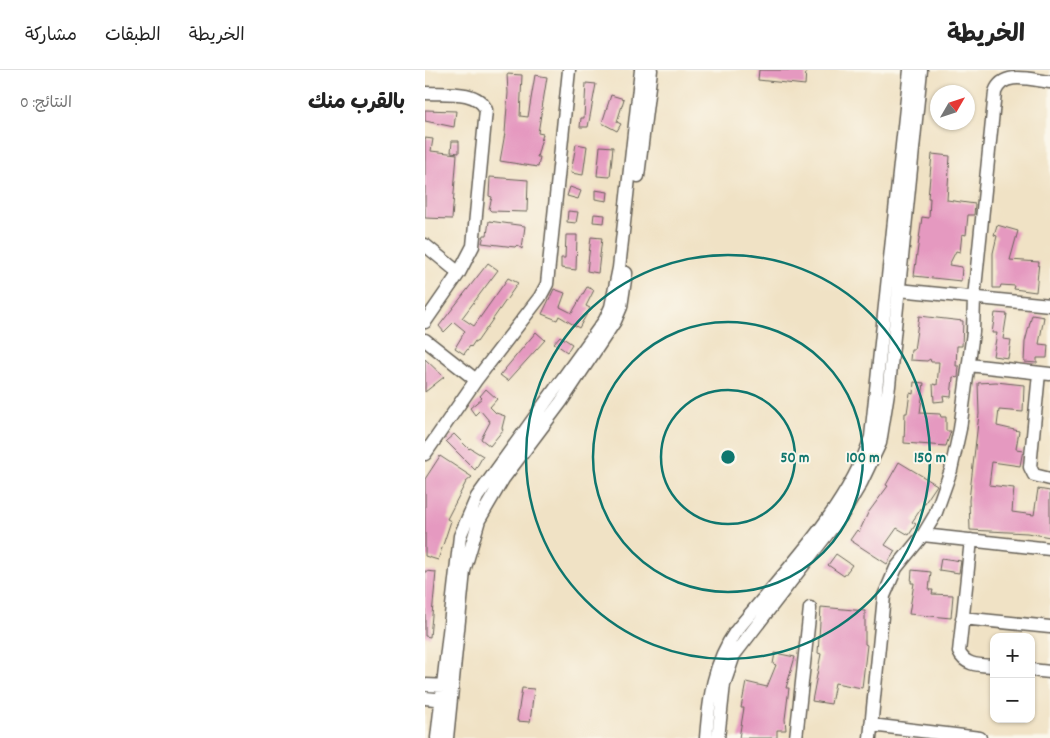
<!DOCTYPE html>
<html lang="ar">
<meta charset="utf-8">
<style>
:root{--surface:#fff;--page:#f6f6f6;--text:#222;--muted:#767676;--line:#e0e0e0}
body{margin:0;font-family:Dekko,"Playpen Sans Arabic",sans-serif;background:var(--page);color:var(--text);direction:rtl}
.controls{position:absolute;right:15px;bottom:15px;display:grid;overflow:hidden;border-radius:10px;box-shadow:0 1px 4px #0004}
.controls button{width:45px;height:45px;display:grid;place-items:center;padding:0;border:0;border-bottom:1px solid var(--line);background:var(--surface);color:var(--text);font:25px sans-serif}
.compass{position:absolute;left:505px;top:15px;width:45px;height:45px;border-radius:50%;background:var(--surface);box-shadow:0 1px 4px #0004;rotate:51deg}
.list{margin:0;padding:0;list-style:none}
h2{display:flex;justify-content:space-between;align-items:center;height:65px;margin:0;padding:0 20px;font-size:21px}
h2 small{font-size:16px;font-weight:400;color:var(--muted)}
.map{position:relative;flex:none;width:625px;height:668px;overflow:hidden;direction:ltr}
header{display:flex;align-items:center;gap:30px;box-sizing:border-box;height:70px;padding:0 25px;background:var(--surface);border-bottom:1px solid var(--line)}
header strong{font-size:24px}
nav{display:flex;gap:28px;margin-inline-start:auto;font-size:18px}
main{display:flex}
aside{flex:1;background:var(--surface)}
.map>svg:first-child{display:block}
</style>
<header>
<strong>الخريطة</strong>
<nav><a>الخريطة</a><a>الطبقات</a><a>مشاركة</a></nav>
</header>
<main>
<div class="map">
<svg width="625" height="668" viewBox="0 0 625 668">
<rect width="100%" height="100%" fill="#fbf7ec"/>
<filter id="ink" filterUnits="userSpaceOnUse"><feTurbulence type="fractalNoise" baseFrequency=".02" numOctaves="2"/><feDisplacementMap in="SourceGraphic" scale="10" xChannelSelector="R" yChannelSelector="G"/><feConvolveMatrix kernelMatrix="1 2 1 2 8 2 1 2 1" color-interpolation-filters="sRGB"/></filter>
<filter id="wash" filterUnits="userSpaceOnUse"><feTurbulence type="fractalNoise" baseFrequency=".0096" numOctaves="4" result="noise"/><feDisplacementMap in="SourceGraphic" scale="20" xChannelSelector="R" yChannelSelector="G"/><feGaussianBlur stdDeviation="1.12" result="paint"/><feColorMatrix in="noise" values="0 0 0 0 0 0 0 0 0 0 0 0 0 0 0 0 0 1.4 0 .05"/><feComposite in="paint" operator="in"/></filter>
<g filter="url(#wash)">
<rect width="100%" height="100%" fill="#f0e2c5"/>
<g id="blocks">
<path fill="#e599c0" d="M334 0H381L380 15 333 10Z
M82 4 97 5 95 46 103 47 110 5 122 7 113 63 118 64 112 87H115L113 97 75 91 80 63 83 23Z
M161 13 171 14 163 57H155L156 48H159Z
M186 25 199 29 192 52 196 54 192 61 177 53Z
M0 40 31 41 29 57 0 51Z
M0 68 8 69 6 81 32 84 27 149 0 148Z
M27 71H34V83L26 82Z
M151 74 162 76 158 105 146 103Z
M175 76 188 77 185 107 172 106Z
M507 84 525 86 522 130 550 134 549 145H543L541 165 537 164 535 182 531 181 524 195 537 197 536 211 489 206 497 147 504 148 505 128H503Z
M65 107 103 110 102 142 66 141 64 139 67 127 64 126Z
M145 117 156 121 153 129 142 126Z
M170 120 183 122 182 131 170 129Z
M143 141 153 142 151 153 142 152Z
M169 144 180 145 179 153 168 152Z
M64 151 100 156 97 179 92 175 90 177 57 173 59 165H62Z
M572 155 593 161 585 190 614 192 611 222 589 219 590 216 576 215 575 218H568V183L572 166 569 165Z
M141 165H152L151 200 136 198V188H140Z
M166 167 177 168 173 203 162 201Z
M63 193 73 200 37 248 49 256 83 208 93 213 52 272 50 271 46 277 45 276 39 284 30 278 40 261 29 252 19 262 14 256Z
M162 217 169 220 161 236 165 238 154 258 134 246 132 250 117 244 129 219 140 223 135 237 147 243Z
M570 243 582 244 578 269 586 270 583 288 568 286 572 263H567Z
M607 245 619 247 614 274 623 275 622 288H612V293L599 292 600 272Z
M494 246 538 251 537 276H532L531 296H534L533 308 528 307 526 327 518 326 519 331 509 332 508 314 512 315 514 292H506L505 289 502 291 485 290 486 280H489Z
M111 262 120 270 83 311 75 305Z
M135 266 147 274 142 282 129 273Z
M0 289 19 307 0 322Z
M489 312 499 313 495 343 515 344 516 347H521V361H526L521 376 479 373 480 343H482L485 323 488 324Z
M571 312 599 315 598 342 574 340 572 356 594 361 591 379 598 380 595 396 567 392 564 415 589 418 587 442 609 445 613 419 625 421V467L602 463 545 460 544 430 554 344 553 313Z
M61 319 72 329 65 337 71 343 80 346 77 358 78 360 65 376 56 369 65 352 55 340 50 345 45 338 57 328 55 326Z
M29 364 44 379 45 378 58 386 50 400 21 371Z
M15 386 47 407 41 412 22 449 26 451 13 490 0 486V409Z
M474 392 512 415 487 452 491 454 484 465 472 458 460 475 470 481 462 494 425 470 432 460 434 462 443 443 463 416 461 415Z
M411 484 427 495 419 506 403 495Z
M516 488 536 491 534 503 514 500Z
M487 500 506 502 504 520H508L507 524 528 525 526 548 484 544 489 513H486Z
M0 501 11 502 5 567 0 566Z
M396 537 440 541V574L442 575 437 618 410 613 406 634 387 631 396 584 393 583Z
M350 583 370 587 361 618H364L360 649 361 660H352V668H314L319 638H316L321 612 342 617 351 595 348 594Z
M97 618 109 619 105 652 92 651Z"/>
</g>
</g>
<g filter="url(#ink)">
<use href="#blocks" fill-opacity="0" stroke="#666157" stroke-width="1"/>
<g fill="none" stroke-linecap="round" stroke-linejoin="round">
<g stroke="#666157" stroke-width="15">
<path id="minor" d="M0 23C19 24 53 19 61 40L48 176 34 203 0 252
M213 106 226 0
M0 175 34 203
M474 220 625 235
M0 270 51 310
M544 295 625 304
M614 303 605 397 609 405 625 409
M0 384 51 310 115 227 122 214 144 0
M498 465 625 479
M546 470 534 582C540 596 555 595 569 596
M537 548 625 557
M606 600 625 602
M0 615 25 616
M0 628 22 630
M446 655 555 668
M12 668 35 466 52 427 180 250 186 237 194 198 216 0
M22 668 39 501 54 450 78 409 136 332 190 251 196 237 201 203
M281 668C284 630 288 593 311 561 359 502 422 440 446 367L485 0
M293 668 299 614 309 585 417 445 436 413 455 373 464 316 496 0
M371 668 385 538
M445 668 459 526 471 498 498 465 510 445 526 400 535 359 548 262 549 228 570 22C578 0 607 10 625 12"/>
</g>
<use href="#minor" stroke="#fff" stroke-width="12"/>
</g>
</g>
<g fill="none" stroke="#0f766e" stroke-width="2.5">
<circle cx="303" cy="387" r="67"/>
<circle cx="303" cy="387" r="135"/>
<circle cx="303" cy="387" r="202"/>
</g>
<circle cx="303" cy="387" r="8" fill="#0f766e" stroke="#fbf7ec" stroke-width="2.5"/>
<g font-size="15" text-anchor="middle" font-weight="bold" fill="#0f766e" stroke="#fbf7ec" stroke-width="4" stroke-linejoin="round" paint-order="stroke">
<text x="370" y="392">50 m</text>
<text x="438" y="392">100 m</text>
<text x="505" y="392">150 m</text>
</g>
</svg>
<div class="controls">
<button>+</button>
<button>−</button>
</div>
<svg class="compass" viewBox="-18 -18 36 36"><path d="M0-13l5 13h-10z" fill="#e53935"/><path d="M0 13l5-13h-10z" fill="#767676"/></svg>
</div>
<aside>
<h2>بالقرب منك<small>النتائج: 0</small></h2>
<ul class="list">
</ul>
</aside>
</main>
